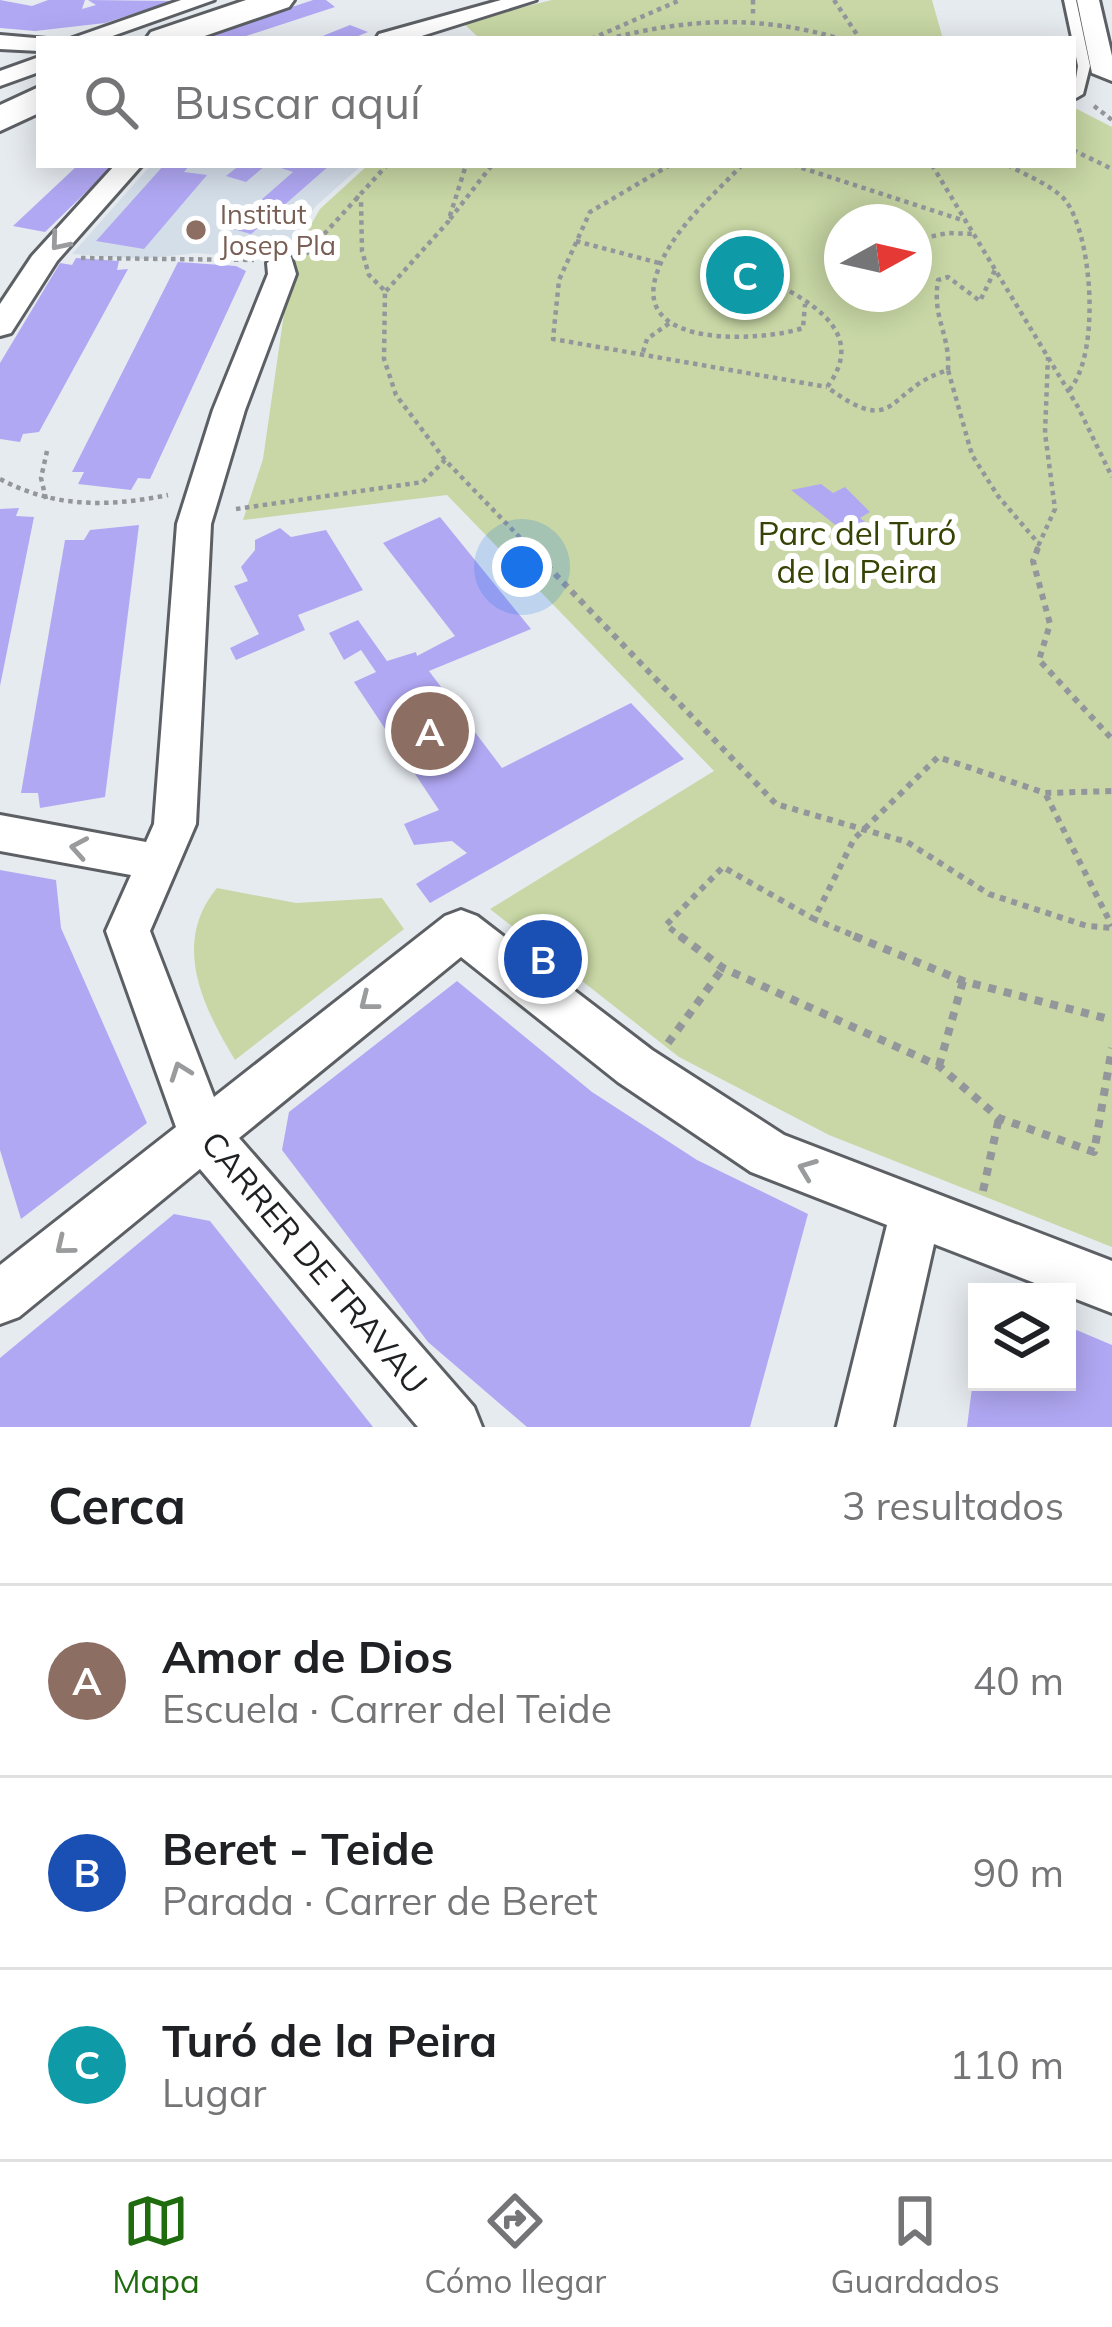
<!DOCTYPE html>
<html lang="es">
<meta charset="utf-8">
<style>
:root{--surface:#fff;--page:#f6f6f6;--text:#202124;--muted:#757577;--line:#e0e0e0;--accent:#1f6c0f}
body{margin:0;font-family:Mulish,sans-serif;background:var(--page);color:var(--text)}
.controls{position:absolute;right:36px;bottom:36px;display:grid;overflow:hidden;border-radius:0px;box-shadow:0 6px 30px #0003}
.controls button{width:108px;height:108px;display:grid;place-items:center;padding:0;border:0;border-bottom:3px solid var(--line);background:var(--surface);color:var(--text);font:60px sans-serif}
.compass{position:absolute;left:824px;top:204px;width:108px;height:108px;border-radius:50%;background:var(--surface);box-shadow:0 6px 30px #0003;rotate:82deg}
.you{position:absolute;left:522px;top:567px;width:42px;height:42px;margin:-30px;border:9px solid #fff;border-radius:50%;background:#1a73e8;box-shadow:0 0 0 18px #1a73e833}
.badge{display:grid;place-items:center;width:78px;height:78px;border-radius:50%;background:var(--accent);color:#fff;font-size:39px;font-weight:700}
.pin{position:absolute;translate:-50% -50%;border:6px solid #fff;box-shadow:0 3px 12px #0006}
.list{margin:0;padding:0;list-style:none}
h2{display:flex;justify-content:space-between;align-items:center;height:156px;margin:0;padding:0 48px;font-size:51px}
h2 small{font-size:39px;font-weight:400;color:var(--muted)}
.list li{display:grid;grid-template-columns:78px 1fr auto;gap:36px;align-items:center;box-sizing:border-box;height:192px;padding:0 48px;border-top:3px solid var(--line)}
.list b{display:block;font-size:45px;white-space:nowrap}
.list p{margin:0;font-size:39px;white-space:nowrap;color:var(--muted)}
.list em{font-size:39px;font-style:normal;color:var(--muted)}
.icon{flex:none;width:66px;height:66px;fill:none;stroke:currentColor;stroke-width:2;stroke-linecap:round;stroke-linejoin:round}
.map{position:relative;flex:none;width:1112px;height:1427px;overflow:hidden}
.search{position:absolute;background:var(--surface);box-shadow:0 6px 30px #0003;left:36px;right:36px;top:36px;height:132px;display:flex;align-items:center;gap:30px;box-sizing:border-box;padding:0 42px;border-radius:0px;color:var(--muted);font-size:45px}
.sheet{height:732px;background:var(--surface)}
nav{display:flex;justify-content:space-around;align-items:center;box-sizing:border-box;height:168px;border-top:3px solid var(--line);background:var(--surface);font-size:33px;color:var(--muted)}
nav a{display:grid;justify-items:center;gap:6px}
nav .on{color:var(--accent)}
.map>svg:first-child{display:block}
</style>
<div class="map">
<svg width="1112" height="1427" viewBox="0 0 1112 1427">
<rect width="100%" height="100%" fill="#e6ebf0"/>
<path fill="#d4dee9" d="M151 165H362L316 206 280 255 269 259 195 253 143 259 72 254Z"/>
<path fill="#c8d7a5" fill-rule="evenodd" d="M552 0H932L943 39H480L462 22Z
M1073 107 1112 127V1247L829 1135 679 1057 490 909 714 771 447 495 243 520 263 459 292 258 320 209 368 165H1073ZM842 222H914V294H842Z
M217 888 296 903 382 898 404 929 235 1060C203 1007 171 943 217 888Z"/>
<path fill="#b1a8f4" d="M0 0 32 6 48 0H85L82 9 96 5 88 0 172 1 105 23 35 31 0 28Z
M313 0H326L335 7 237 39H197Z
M350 25 368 32 351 39H315Z
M78 165H114L45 232 13 226Z
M164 165H190L184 172 207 175 144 249 96 241Z
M240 165H266L246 182 226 176Z
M272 165H330L251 234 229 228 293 172Z
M76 258 119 261 117 270 128 269 39 432 23 434 20 442 0 439V363L60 263 72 265Z
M178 262 236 266 246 271 150 479 138 478 131 490 78 484 84 472H72Z
M821 484 833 493 845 487 870 512 860 518 877 531 866 549 791 490Z
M19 508 16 516 34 517 0 686V509Z
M440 517 531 629 429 671 502 768 631 703 684 759 430 903 416 884 467 853 452 841 414 845 404 824 439 810 354 682 376 672 361 650 344 660 329 633 358 620 387 661 416 652 417 656 455 636 383 543Z
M139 525 105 797 40 808 38 793H21L65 540H84L90 530Z
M280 528 291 537 326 530 363 590 298 615 305 630 236 660 230 648 259 634 234 586 248 581 241 567 255 550V540Z
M0 870 56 880 61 928 147 1123 21 1219 0 1150Z
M457 981 592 1092 697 1160 808 1214 750 1427H527L428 1342 282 1150 289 1112Z
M174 1214 210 1221 373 1427H0V1358Z
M1067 1326 1112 1345V1427H967L974 1372 977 1382H1067Z"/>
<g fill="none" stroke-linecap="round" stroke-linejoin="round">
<g stroke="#5c6064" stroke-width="6">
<path id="lane" d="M1064 0H1076L1090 66 1083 94 1076 98 1073 97 1078 66Z"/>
</g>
<g stroke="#5c6064" stroke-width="6">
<path id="street" d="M181 0H214L104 39H70Z
M501 0H536L412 39H376L379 34Z
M1077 0H1099L1112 56V81L1092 73Z
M0 35 47 39H39V51L0 49Z
M39 57V72L0 86V71Z
M115 165H142L57 261 11 333 0 336V304L32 256Z
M281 255 291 257 296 274 245 410 211 524 196 824 150 931 214 1097 445 916 461 910 477 916 652 1050 784 1135 1112 1261V1313L934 1244 893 1427H837L887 1225 751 1172 618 1082 461 957 239 1138 474 1407 482 1427H418L200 1169 19 1317 0 1324V1265L176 1127 106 931 131 875 0 851V815L146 842 154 824 177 524 213 410 268 274 267 263Z"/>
</g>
<g stroke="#5c6064" stroke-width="6">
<path id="secondary" d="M246 0H294L289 7 196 39H146L151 32Z
M39 87V113L0 131V105Z"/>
</g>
<path stroke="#93979b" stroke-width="4.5" stroke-dasharray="4.5 4.5" stroke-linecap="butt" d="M753 0V18
M834 0 860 39
M591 39 678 1
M608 39C689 18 760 15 841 39
M1094 106 1112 120
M1073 150 1112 169
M670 165 590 212 559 280 553 339 827 387
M742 165C712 197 669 232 656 276 633 350 764 341 803 328L805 304
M793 165 965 221
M932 165 1078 407 1112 477
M1008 165C1025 175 1052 185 1065 200 1093 235 1101 358 1068 391
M355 197 361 200 362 251 369 275 385 291 384 359 396 395 445 460 533 551
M450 219 492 165
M914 240 948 233 975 234
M576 241 663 264
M306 254 387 165
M81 258 254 260
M723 263 782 287 757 300 734 291 711 271Z
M782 287C825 310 863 340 827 387 899 440 885 389 948 370L972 455 998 496 1039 544 1055 509 1045 433 1048 357
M386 291 448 222 466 165
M643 352 647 339 671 322
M948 370C950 332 932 320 938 280L948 277 980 301 995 270
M0 479C54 508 109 507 168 495
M46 499 41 478 47 451
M236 509 423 482 445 460
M1036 551 1039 544"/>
<path stroke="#93979b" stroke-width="6" stroke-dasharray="6 6" stroke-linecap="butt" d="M530 548 776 804 907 842 989 894 1087 926 1112 928
M1038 548 1033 561 1050 624 1039 660 1112 739
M1046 795 1112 926
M684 939 666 925 723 867 814 919
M862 939 814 919 854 839 938 757 1045 793 1112 791"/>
<path stroke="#93979b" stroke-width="8" stroke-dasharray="8 8" stroke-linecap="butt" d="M680 936 723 968 939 1066 999 1118 1094 1152 1112 1048
M854 936 963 981 1112 1020
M668 1043 723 968
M939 1066 963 981
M983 1191 999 1118"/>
<use href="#lane" fill="#fff" fill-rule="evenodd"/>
<use href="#street" fill="#fff" fill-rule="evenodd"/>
<use href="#secondary" fill="#fff" fill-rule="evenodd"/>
</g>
<defs><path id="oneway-chevron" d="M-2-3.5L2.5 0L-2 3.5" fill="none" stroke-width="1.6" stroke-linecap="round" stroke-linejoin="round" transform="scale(3)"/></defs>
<g stroke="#9a9b9c">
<use href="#oneway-chevron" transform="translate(59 242) rotate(130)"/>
<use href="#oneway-chevron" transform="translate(79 848) rotate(-170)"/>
<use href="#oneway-chevron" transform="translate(368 1002) rotate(142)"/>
<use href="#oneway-chevron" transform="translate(180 1071) rotate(-110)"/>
<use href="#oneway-chevron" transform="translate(807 1169) rotate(-159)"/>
<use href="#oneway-chevron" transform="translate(64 1246) rotate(141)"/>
</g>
<circle fill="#8d6e63" stroke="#fff" stroke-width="4.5" cx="196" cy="230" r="12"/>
<g text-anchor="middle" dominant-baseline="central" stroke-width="12" stroke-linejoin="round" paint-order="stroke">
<g font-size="27" fill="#785e54" stroke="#fff" text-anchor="start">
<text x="220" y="214">Institut<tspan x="220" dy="31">Josep Pla</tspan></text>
</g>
<g font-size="33" fill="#364304" stroke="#fff">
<text x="857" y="532">Parc del Turó<tspan x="857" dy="38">de la Peira</tspan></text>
</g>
<g font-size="33" fill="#1e2022" stroke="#fff">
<text transform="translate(315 1262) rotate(50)">CARRER DE TRAVAU</text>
</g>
</g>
</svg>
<div class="controls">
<button><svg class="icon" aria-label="layers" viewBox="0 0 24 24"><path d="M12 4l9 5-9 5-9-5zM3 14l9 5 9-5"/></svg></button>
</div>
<svg class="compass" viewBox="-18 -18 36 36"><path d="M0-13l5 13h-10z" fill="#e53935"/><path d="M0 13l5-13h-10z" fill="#757577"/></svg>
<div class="you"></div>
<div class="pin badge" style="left:430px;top:731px;background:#8d6e63">A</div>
<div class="pin badge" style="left:543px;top:959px;background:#1a4fb4">B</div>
<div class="pin badge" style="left:745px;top:275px;background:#0f9aa8">C</div>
<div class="search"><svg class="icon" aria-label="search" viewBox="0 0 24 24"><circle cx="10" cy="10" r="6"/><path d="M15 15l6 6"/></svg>Buscar aquí</div>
</div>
<section class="sheet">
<h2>Cerca<small>3 resultados</small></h2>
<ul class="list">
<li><span class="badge" style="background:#8d6e63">A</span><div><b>Amor de Dios</b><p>Escuela · Carrer del Teide</p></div><em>40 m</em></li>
<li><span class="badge" style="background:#1a4fb4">B</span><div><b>Beret - Teide</b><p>Parada · Carrer de Beret</p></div><em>90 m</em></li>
<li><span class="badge" style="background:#0f9aa8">C</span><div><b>Turó de la Peira</b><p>Lugar</p></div><em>110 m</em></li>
</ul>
</section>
<nav>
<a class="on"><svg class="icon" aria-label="map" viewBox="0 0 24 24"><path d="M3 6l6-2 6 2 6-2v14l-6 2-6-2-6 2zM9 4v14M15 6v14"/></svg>Mapa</a>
<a><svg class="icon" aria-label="directions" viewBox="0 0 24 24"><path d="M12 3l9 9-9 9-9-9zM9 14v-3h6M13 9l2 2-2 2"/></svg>Cómo llegar</a>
<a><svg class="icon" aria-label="saved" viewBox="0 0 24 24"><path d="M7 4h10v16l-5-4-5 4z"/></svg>Guardados</a>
</nav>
